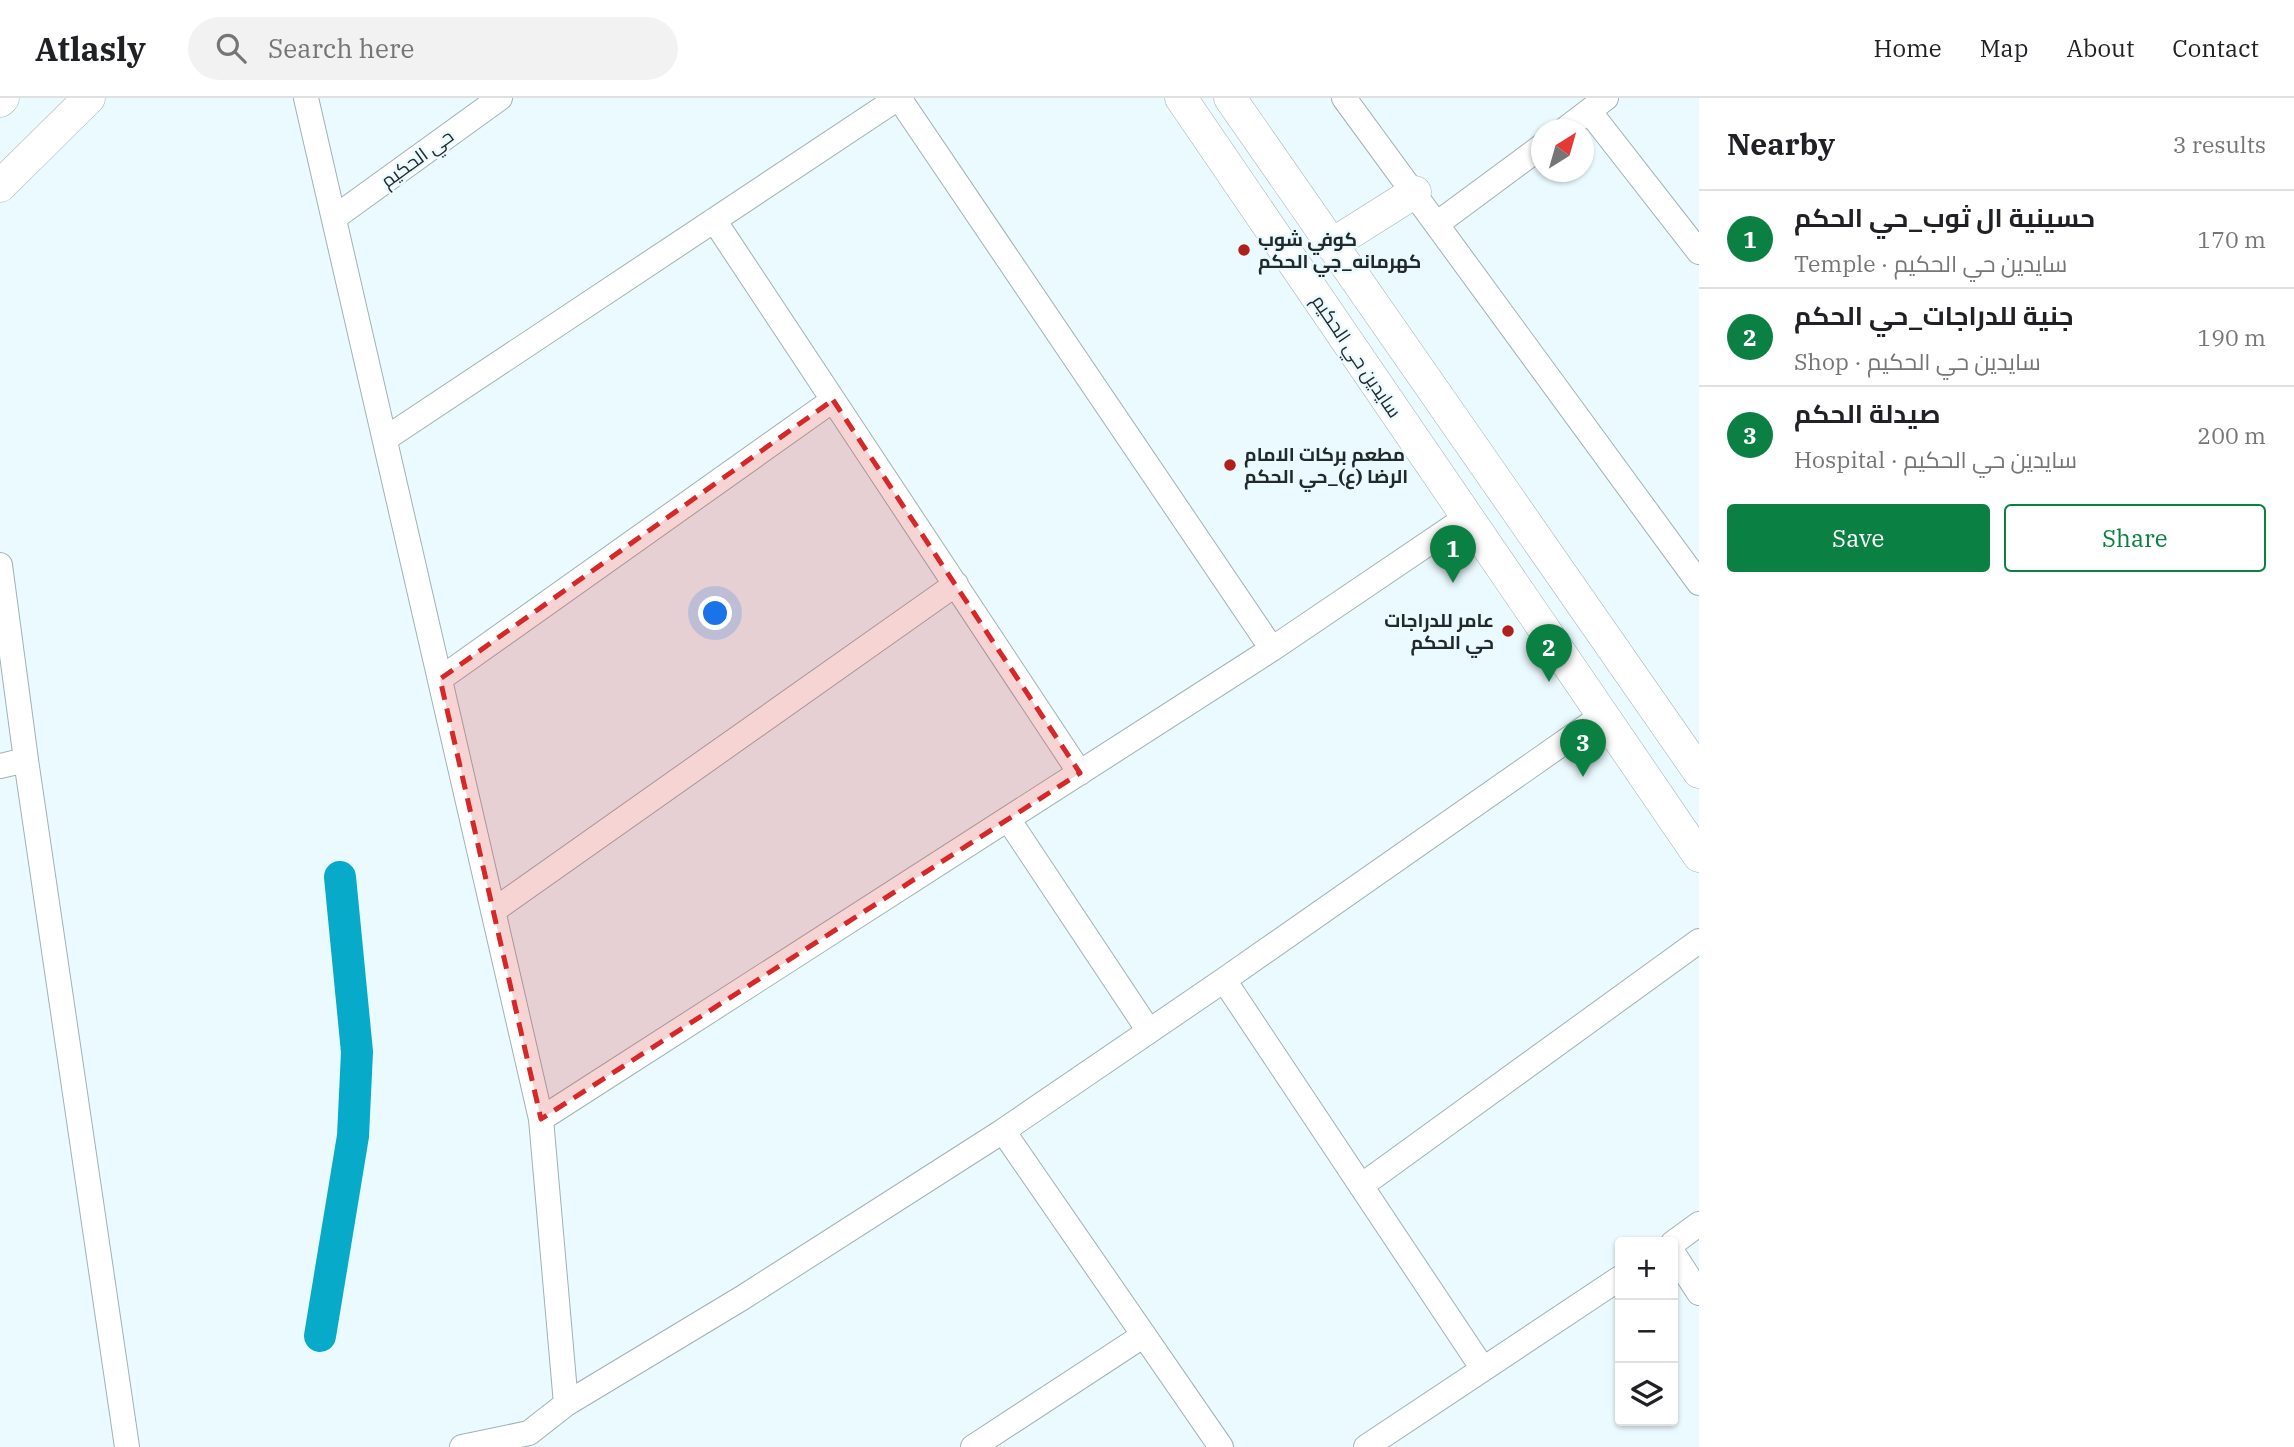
<!DOCTYPE html>
<meta charset="utf-8">
<style>
:root{--surface:#fff;--page:#f2f2f2;--text:#202124;--muted:#757577;--line:#e0e0e0;--accent:#0b8043}
body{margin:0;font-family:"IBM Plex Serif",Cairo,serif;background:var(--page);color:var(--text)}
.controls{position:absolute;right:21px;bottom:21px;display:grid;overflow:hidden;border-radius:7px;box-shadow:0 2px 5px #0004}
.controls button{width:63px;height:63px;display:grid;place-items:center;padding:0;border:0;border-bottom:2px solid var(--line);background:var(--surface);color:var(--text);font:35px sans-serif}
.compass{position:absolute;left:1531px;top:21px;width:63px;height:63px;border-radius:50%;background:var(--surface);box-shadow:0 2px 5px #0004;rotate:37deg}
.you{position:absolute;left:716px;top:516px;width:24px;height:24px;margin:-18px;border:5px solid #fff;border-radius:50%;background:#1a73e8;box-shadow:0 0 0 10px #1a73e833}
.badge{display:grid;place-items:center;width:46px;height:46px;border-radius:50%;background:var(--accent);color:#fff;font-size:23px;font-weight:700}
.pin{position:absolute;translate:-50% -58px;filter:drop-shadow(0 2px 4px #0008)}
.pin::after{content:'';position:absolute;top:37px;width:24px;height:21px;background:inherit;clip-path:polygon(0 0,100% 0,50% 100%)}
.list{margin:0;padding:0;list-style:none}
h2{display:flex;justify-content:space-between;align-items:center;height:91px;margin:0;padding:0 28px;font-size:30px}
h2 small{font-size:23px;font-weight:400;color:var(--muted)}
.list li{display:grid;grid-template-columns:46px 1fr auto;gap:21px;align-items:center;box-sizing:border-box;height:98px;padding:0 28px;border-top:2px solid var(--line)}
.list b{display:block;font-size:26px;white-space:nowrap}
.list p{margin:0;font-size:23px;white-space:nowrap;color:var(--muted)}
.list em{font-size:23px;font-style:normal;color:var(--muted)}
.actions{display:flex;gap:14px;padding:21px 28px}
.actions a{flex:1;padding:16px 0;border:2px solid var(--accent);border-radius:7px;text-align:center;font-size:24px;color:var(--accent)}
.actions .main{background:var(--accent);color:#fff}
.icon{flex:none;width:38px;height:38px;fill:none;stroke:currentColor;stroke-width:2;stroke-linecap:round;stroke-linejoin:round}
.map{position:relative;flex:none;width:1699px;height:1349px;overflow:hidden}
header{display:flex;align-items:center;gap:42px;box-sizing:border-box;height:98px;padding:0 35px;background:var(--surface);border-bottom:2px solid var(--line)}
header strong{font-size:33px}
nav{display:flex;gap:38px;margin-inline-start:auto;font-size:24px}
.search{width:490px;height:63px;background:var(--page);display:flex;align-items:center;gap:18px;box-sizing:border-box;padding:0 24px;border-radius:38px;color:var(--muted);font-size:26px}
main{display:flex}
aside{flex:1;background:var(--surface)}
.map>svg:first-child{display:block}
</style>
<header>
<strong>Atlasly</strong>
<div class="search"><svg class="icon" aria-label="search" viewBox="0 0 24 24"><circle cx="10" cy="10" r="6"/><path d="M15 15l6 6"/></svg>Search here</div>
<nav><a>Home</a><a>Map</a><a>About</a><a>Contact</a></nav>
</header>
<main>
<div class="map">
<svg width="1699" height="1349" viewBox="0 0 1699 1349">
<rect width="100%" height="100%" fill="#ebfafe"/>
<g fill="none" stroke-linecap="round" stroke-linejoin="round">
<path stroke="#08aac9" stroke-width="32" d="M320 1238 353 1038 357 954 340 779"/>
<g stroke="#a0b1b6" stroke-width="26">
<path id="minor" d="M306 0 541 1021 566 1306
M899 0 1272 551
M1344 0 1699 485
M1589 13 1699 154
M1564 32 1606 0
M334 120 500 0
M714 122 1080 675
M1438 125 1542 48
M385 341 898 0
M0 467 26 662 127 1349
M440 581 833 302
M0 668 26 662
M1008 721 1149 933
M493 813 956 486
M1224 882 1483 1271
M541 1021 1272 551 1467 419
M1003 1033 1221 1349
M1361 1088 1699 843
M1673 1145 1699 1126
M1673 1155 1699 1195
M462 1349 529 1335 566 1306 742 1200 1003 1033 1224 882 1603 617
M973 1349 1144 1237
M1366 1349 1620 1180"/>
</g>
<g stroke="#a0b1b6" stroke-width="33">
<path id="tertiary" d="M1181 0 1699 758
M1230 0 1699 674
M0 3 3 0
M0 88 89 0
M1331 147 1415 94"/>
</g>
<use href="#minor" stroke="#fff" stroke-width="24"/>
<use href="#tertiary" stroke="#fff" stroke-width="32"/>
</g>
<path fill="#d62828" fill-opacity="0.2" stroke="#d62828" stroke-width="5" stroke-dasharray="14 9" stroke-linejoin="round" d="M833 302 1080 675 541 1021 440 581Z"/>
<g fill="#b0201a" stroke="#ebfafe" stroke-width="2.5">
<circle cx="1244" cy="152" r="7"/>
<circle cx="1230" cy="367" r="7"/>
<circle cx="1508" cy="533" r="7"/>
</g>
<g text-anchor="middle" dominant-baseline="central" stroke-width="5" stroke-linejoin="round" paint-order="stroke">
<g font-size="19" fill="#22292b" stroke="#ebfafe">
<text transform="translate(417 60) rotate(-36)">حي الحكيم</text>
<text transform="translate(1357 258) rotate(56)">سايدين حي الحكيم</text>
</g>
<g font-size="19" font-weight="bold" fill="#22292b" stroke="#ebfafe" text-anchor="start">
<text x="1258" y="141">كوفي شوب<tspan x="1258" dy="22">كهرمانه_جي الحكم</tspan></text>
<text x="1244" y="356">مطعم بركات الامام<tspan x="1244" dy="22">الرضا (ع)_حي الحكم</tspan></text>
<text x="1494" y="522" text-anchor="end">عامر للدراجات<tspan x="1494" dy="22">حي الحكم</tspan></text>
</g>
</g>
</svg>
<div class="controls">
<button>+</button>
<button>−</button>
<button><svg class="icon" aria-label="layers" viewBox="0 0 24 24"><path d="M12 4l9 5-9 5-9-5zM3 14l9 5 9-5"/></svg></button>
</div>
<svg class="compass" viewBox="-18 -18 36 36"><path d="M0-13l5 13h-10z" fill="#e53935"/><path d="M0 13l5-13h-10z" fill="#757577"/></svg>
<div class="you"></div>
<div class="pin badge" style="left:1453px;top:485px">1</div>
<div class="pin badge" style="left:1549px;top:584px">2</div>
<div class="pin badge" style="left:1583px;top:679px">3</div>
</div>
<aside>
<h2>Nearby<small>3 results</small></h2>
<ul class="list">
<li><span class="badge">1</span><div><b>حسينية ال ثوب_حي الحكم</b><p>Temple · سايدين حي الحكيم</p></div><em>170 m</em></li>
<li><span class="badge">2</span><div><b>جنية للدراجات_حي الحكم</b><p>Shop · سايدين حي الحكيم</p></div><em>190 m</em></li>
<li><span class="badge">3</span><div><b>صيدلة الحكم</b><p>Hospital · سايدين حي الحكيم</p></div><em>200 m</em></li>
</ul>
<div class="actions"><a class="main">Save</a><a>Share</a></div>
</aside>
</main>
